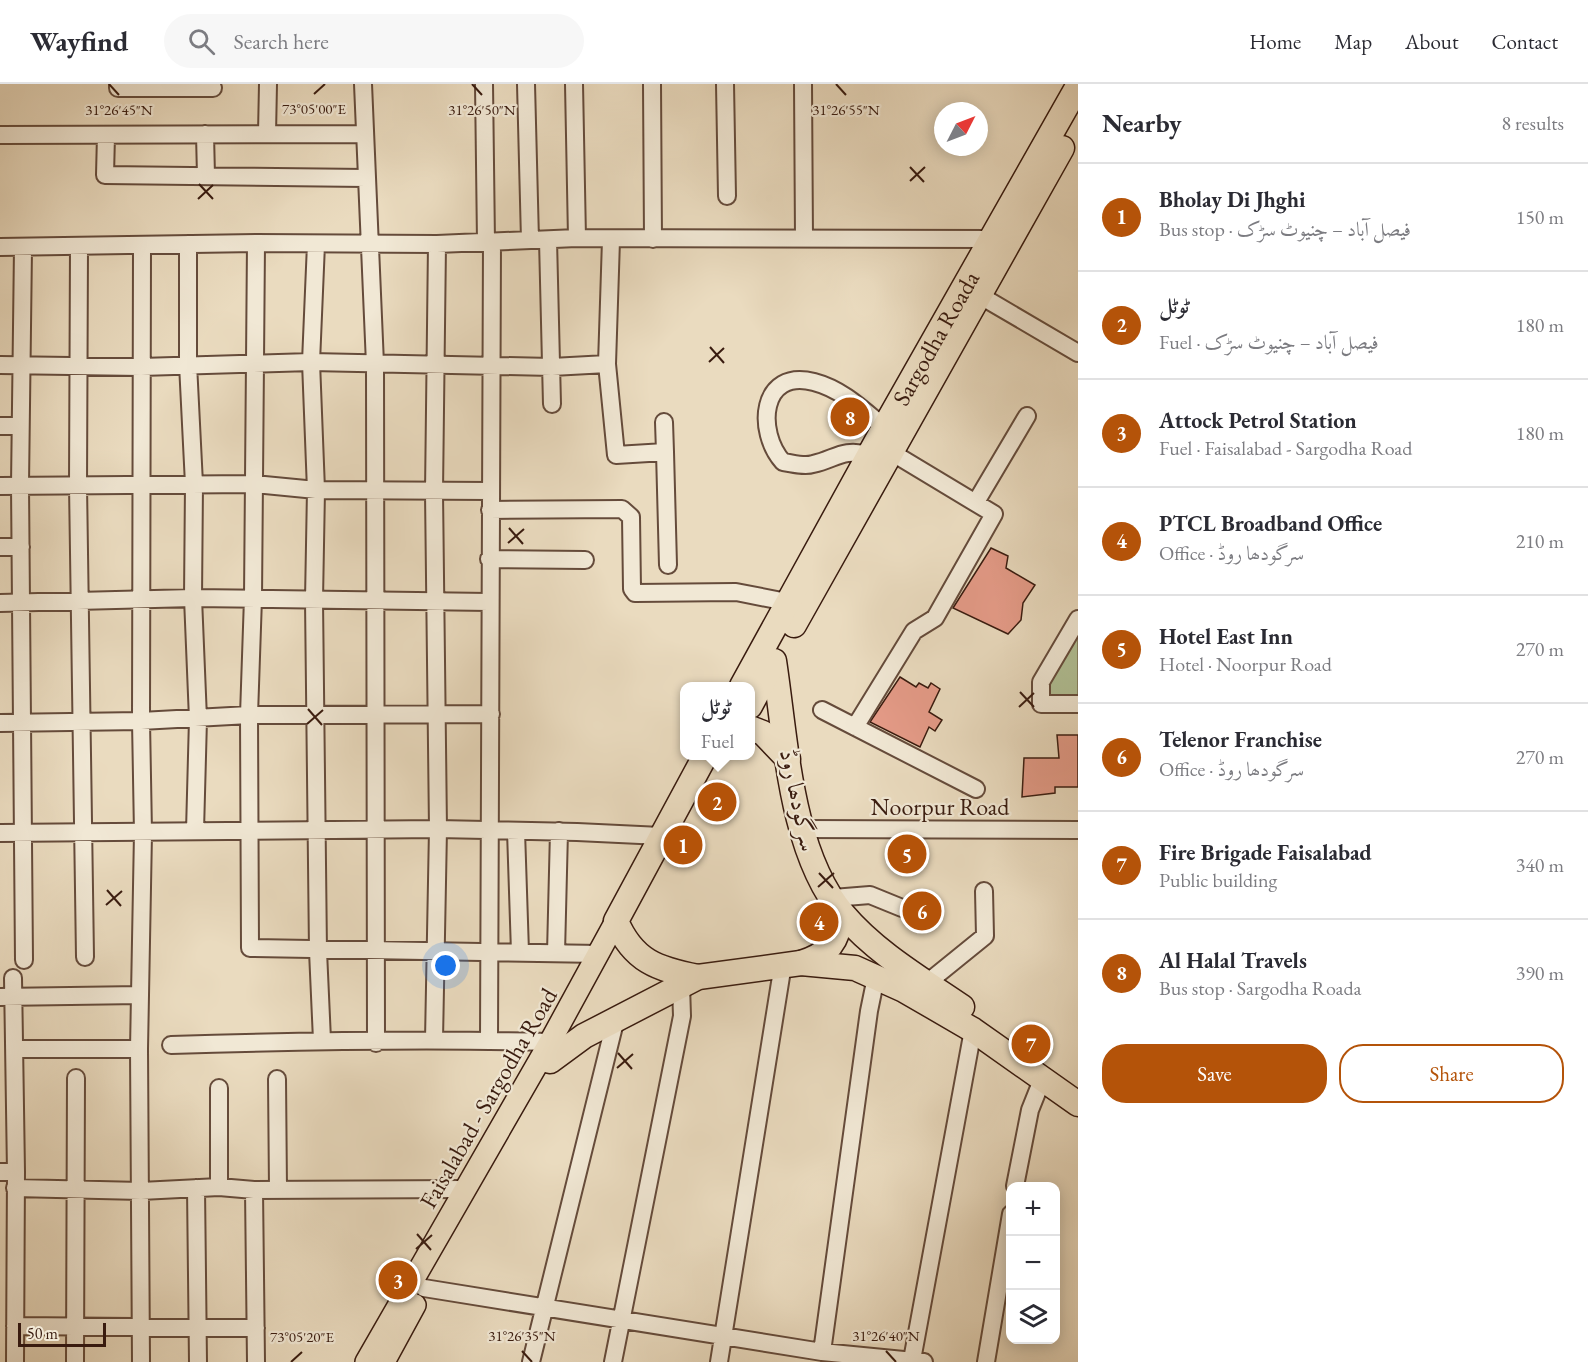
<!DOCTYPE html>
<meta charset="utf-8">
<style>
:root{--surface:#fff;--page:#f7f7f7;--text:#2b2b33;--muted:#7c7c81;--line:#e1e1e2;--accent:#b45309}
body{margin:0;font-family:"EB Garamond",Amiri,serif;background:var(--page);color:var(--text)}
.controls{position:absolute;right:18px;bottom:18px;display:grid;overflow:hidden;border-radius:12px;box-shadow:0 3px 15px #0003}
.controls button{width:54px;height:54px;display:grid;place-items:center;padding:0;border:0;border-bottom:2px solid var(--line);background:var(--surface);color:var(--text);font:30px sans-serif}
.compass{position:absolute;left:934px;top:18px;width:54px;height:54px;border-radius:50%;background:var(--surface);box-shadow:0 3px 15px #0003;rotate:48deg}
.scale{position:absolute;left:18px;bottom:15px;width:88px;box-sizing:border-box;padding-left:6px;border:3px solid #391b0f;border-top:0;font-size:16px;line-height:21px;white-space:nowrap;color:#391b0f;-webkit-text-stroke:4px #f1e8d5;paint-order:stroke}
.you{position:absolute;left:446px;top:882px;width:21px;height:21px;margin:-15px;border:4px solid #fff;border-radius:50%;background:#1a73e8;box-shadow:0 0 0 9px #1a73e833}
.badge{display:grid;place-items:center;width:39px;height:39px;border-radius:50%;background:var(--accent);color:#fff;font-size:20px;font-weight:700}
.pin{position:absolute;translate:-50% -50%;border:3px solid #fff;box-shadow:0 2px 6px #0006}
.popup{position:absolute;left:680px;top:598px;width:75px;height:78px;box-sizing:border-box;display:grid;place-content:center;border-radius:12px;background:var(--surface);filter:drop-shadow(0 2px 4px #0005);font-size:20px;white-space:nowrap;color:var(--muted)}
.popup b{font-size:22px;color:var(--text)}
.popup::after{content:'';position:absolute;left:50%;top:100%;margin-left:-12px;border:12px solid transparent;border-top-color:var(--surface)}
.list{margin:0;padding:0;list-style:none}
h2{display:flex;justify-content:space-between;align-items:center;height:78px;margin:0;padding:0 24px;font-size:26px}
h2 small{font-size:20px;font-weight:400;color:var(--muted)}
.list li{display:grid;grid-template-columns:39px 1fr auto;gap:18px;align-items:center;box-sizing:border-box;height:108px;padding:0 24px;border-top:2px solid var(--line)}
.list b{display:block;font-size:22px;white-space:nowrap}
.list p{margin:0;font-size:20px;white-space:nowrap;color:var(--muted)}
.list em{font-size:20px;font-style:normal;color:var(--muted)}
.actions{display:flex;gap:12px;padding:18px 24px}
.actions a{flex:1;padding:14px 0;border:2px solid var(--accent);border-radius:24px;text-align:center;font-size:21px;color:var(--accent)}
.actions .main{background:var(--accent);color:#fff}
.icon{flex:none;width:33px;height:33px;fill:none;stroke:currentColor;stroke-width:2;stroke-linecap:round;stroke-linejoin:round}
.map{position:relative;flex:none;width:1078px;height:1278px;overflow:hidden}
header{display:flex;align-items:center;gap:36px;box-sizing:border-box;height:84px;padding:0 30px;background:var(--surface);border-bottom:2px solid var(--line)}
header strong{font-size:28px}
nav{display:flex;gap:33px;margin-inline-start:auto;font-size:21px}
.search{width:420px;height:54px;background:var(--page);display:flex;align-items:center;gap:15px;box-sizing:border-box;padding:0 21px;border-radius:33px;color:var(--muted);font-size:22px}
main{display:flex}
aside{flex:1;background:var(--surface)}
.map>svg:first-child{display:block}
</style>
<header>
<strong>Wayfind</strong>
<div class="search"><svg class="icon" aria-label="search" viewBox="0 0 24 24"><circle cx="10" cy="10" r="6"/><path d="M15 15l6 6"/></svg>Search here</div>
<nav><a>Home</a><a>Map</a><a>About</a><a>Contact</a></nav>
</header>
<main>
<div class="map">
<svg width="1078" height="1278" viewBox="0 0 1078 1278">
<rect width="100%" height="100%" fill="#eadbbf"/>
<filter id="stains"><feTurbulence type="fractalNoise" baseFrequency=".00333" numOctaves="4"/><feColorMatrix values="0 0 0 0 .2 0 0 0 0 .09 0 0 0 0 .02 0 0 0 .5 -.17"/></filter>
<radialGradient id="worn" r=".72"><stop offset=".6" stop-color="#630" stop-opacity="0"/><stop offset="1" stop-color="#630" stop-opacity=".3"/></radialGradient>
<path fill="#b1c196" stroke="#756e52" stroke-width="1.5" d="M1078 533V620H1042L1041 598Z"/>
<path fill="#e59b88" stroke="#391b0f" stroke-width="1.5" d="M991 464 1008 472 1006 484 1035 501 1023 519 1021 536 1008 550 953 524Z
M900 593 916 603 919 599 928 604 931 599 940 605 929 628 942 636 935 647 929 643 920 663 870 638Z
M1057 651H1078V703H1055V709L1022 713 1024 674H1059Z"/>
<g fill="none" stroke-linecap="round" stroke-linejoin="round">
<g stroke="#654b3b" stroke-width="20">
<path id="minor" d="M118 0V4H213
M363 0 375 280 376 959
M484 0 486 158
M526 0 530 156
M574 0 577 154
M652 0 653 155
M725 0 727 112
M803 0 804 154
M205 50 206 92
M267 50 268 0
M0 51 363 50
M106 51 105 91 366 94
M548 156 552 320
M611 156 607 280 616 371 665 368 668 481
M256 159 253 514 249 631 250 864 600 870
M188 160V280L194 400 193 514 198 635 195 747
M316 160 311 278 316 406 314 516 318 867 322 956
M79 162 78 401 85 873
M0 163 256 159 437 160 577 154 991 155
M23 164 20 401 24 876
M979 211 1078 269
M0 281 141 283 311 278 552 283 607 280
M664 338 665 368
M0 342H20
M869 371C842 364 836 375 813 380 804 383 792 379 783 378 756 348 760 284 814 298 845 306 867 330 891 349
M0 402 254 400 316 406 490 407
M976 418 1027 332
M490 426 622 425 631 433 632 505 635 509 736 508 787 518
M0 463H21
M489 475 585 476
M0 519 193 514 489 518
M1078 535 1041 598V620H1078
M822 626 976 705
M0 639 141 637 249 631 491 630
M855 643 914 547 935 534 994 430 891 368
M802 745 1078 746
M516 747 520 868
M0 749 438 745 577 748 661 752
M833 814 870 811 902 824
M556 869 559 747
M13 894 16 1088 15 1278
M927 899 985 852 984 807
M0 913 140 911
M434 956 438 745 434 408 437 160
M489 957 492 158
M171 961C298 957 423 955 550 958
M15 965H139
M277 995 278 1105
M0 1088H16
M1015 1102 1030 1026 1042 996
M219 1103V1004
M15 1104 141 1107 219 1103 254 1106 465 1105
M196 1104 198 1278
M254 1106 256 1278
M424 1204 822 1268 924 1278
M15 1242 256 1244
M822 1268 869 927 876 893
M912 1276 973 946
M75 1278 76 994
M141 1278 139 965 143 749 141 637 142 163
M531 1278 616 934
M613 1278 682 932 681 901
M719 1278 783 880
M986 1278 1011 1130"/>
</g>
<g stroke="#391b0f" stroke-width="24">
<path id="major" d="M366 1278 550 958 616 837
M384 1278 415 1221"/>
</g>
<g stroke="#391b0f" stroke-width="27">
<g id="highway">
<path d="M794 541 1062 64"/>
<path d="M774 577C786 655 790 768 843 830 875 868 921 895 962 923"/>
<path id="s1" d="M742 602 884 344 1078 2"/>
<path d="M750 622 770 585"/>
<path d="M750 644 763 649 788 675"/>
<path d="M801 879C828 871 839 857 841 829"/>
<path d="M698 893C657 885 633 877 616 837L705 672"/>
<path d="M550 977 584 952 698 893 801 879 855 884 904 906 973 946 1078 1020"/>
</g>
</g>
<use href="#minor" stroke="#f1e8d5" stroke-width="16"/>
<use href="#major" stroke="#eadbbf" stroke-width="21"/>
<use href="#highway" stroke="#eadbbf" stroke-width="24"/>
</g>
<path fill="none" stroke="#391b0f" stroke-width="2" d="M109 0 119 11M472 0 482 11M836 0 846 11M314 10 325 0M910 83 924 98M910 97 925 83M199 100 213 115M198 115 213 101M710 263 724 279M709 278 724 264M509 444 523 460M508 459 524 445M1020 608 1034 623M1019 623 1034 609M308 625 322 641M307 640 323 626M819 789 833 804M818 803 834 789M107 806 121 822M106 821 122 807M618 969 632 985M617 984 633 970M417 1150 431 1166M416 1165 432 1151M522 1267 532 1278M886 1267 896 1278M291 1278 302 1268"/>
<g text-anchor="middle" dominant-baseline="central" stroke-width="4.5" stroke-linejoin="round" paint-order="stroke">
<g font-size="24" fill="#391b0f" stroke="#f1e8d5">
<text stroke="none"><textPath href="#s1" startOffset="398">Sargodha Roada</textPath></text>
<text transform="translate(799 716) rotate(78)">سرگودھا روڈ</text>
<text x="940" y="722">Noorpur Road</text>
<text transform="translate(488 1014) rotate(-60)">Faisalabad - Sargodha Road</text>
</g>
</g>
<g font-size="15" text-anchor="middle" fill="#391b0f" stroke="#f1e8d5" stroke-width="4.5" stroke-linejoin="round" paint-order="stroke">
<text x="314" y="30">73°05'00"E</text>
<text x="119" y="31">31°26'45"N</text>
<text x="482" y="31">31°26'50"N</text>
<text x="846" y="31">31°26'55"N</text>
<text x="522" y="1257">31°26'35"N</text>
<text x="886" y="1257">31°26'40"N</text>
<text x="302" y="1258">73°05'20"E</text>
</g>
<rect width="100%" height="100%" filter="url(#stains)"/>
<rect width="100%" height="100%" fill="url(#worn)"/>
</svg>
<div class="controls">
<button>+</button>
<button>−</button>
<button><svg class="icon" aria-label="layers" viewBox="0 0 24 24"><path d="M12 4l9 5-9 5-9-5zM3 14l9 5 9-5"/></svg></button>
</div>
<svg class="compass" viewBox="-18 -18 36 36"><path d="M0-13l5 13h-10z" fill="#e53935"/><path d="M0 13l5-13h-10z" fill="#7c7c81"/></svg>
<div class="scale">50 m</div>
<div class="you"></div>
<div class="pin badge" style="left:683px;top:761px">1</div>
<div class="pin badge" style="left:717px;top:718px">2</div>
<div class="popup"><b>ٹوٹل</b>Fuel</div>
<div class="pin badge" style="left:398px;top:1196px">3</div>
<div class="pin badge" style="left:819px;top:838px">4</div>
<div class="pin badge" style="left:907px;top:770px">5</div>
<div class="pin badge" style="left:922px;top:827px">6</div>
<div class="pin badge" style="left:1031px;top:960px">7</div>
<div class="pin badge" style="left:850px;top:333px">8</div>
</div>
<aside>
<h2>Nearby<small>8 results</small></h2>
<ul class="list">
<li><span class="badge">1</span><div><b>Bholay Di Jhghi</b><p>Bus stop · فیصل آباد – چنیوٹ سڑک</p></div><em>150 m</em></li>
<li><span class="badge">2</span><div><b>ٹوٹل</b><p>Fuel · فیصل آباد – چنیوٹ سڑک</p></div><em>180 m</em></li>
<li><span class="badge">3</span><div><b>Attock Petrol Station</b><p>Fuel · Faisalabad - Sargodha Road</p></div><em>180 m</em></li>
<li><span class="badge">4</span><div><b>PTCL Broadband Office</b><p>Office · سرگودھا روڈ</p></div><em>210 m</em></li>
<li><span class="badge">5</span><div><b>Hotel East Inn</b><p>Hotel · Noorpur Road</p></div><em>270 m</em></li>
<li><span class="badge">6</span><div><b>Telenor Franchise</b><p>Office · سرگودھا روڈ</p></div><em>270 m</em></li>
<li><span class="badge">7</span><div><b>Fire Brigade Faisalabad</b><p>Public building</p></div><em>340 m</em></li>
<li><span class="badge">8</span><div><b>Al Halal Travels</b><p>Bus stop · Sargodha Roada</p></div><em>390 m</em></li>
</ul>
<div class="actions"><a class="main">Save</a><a>Share</a></div>
</aside>
</main>
